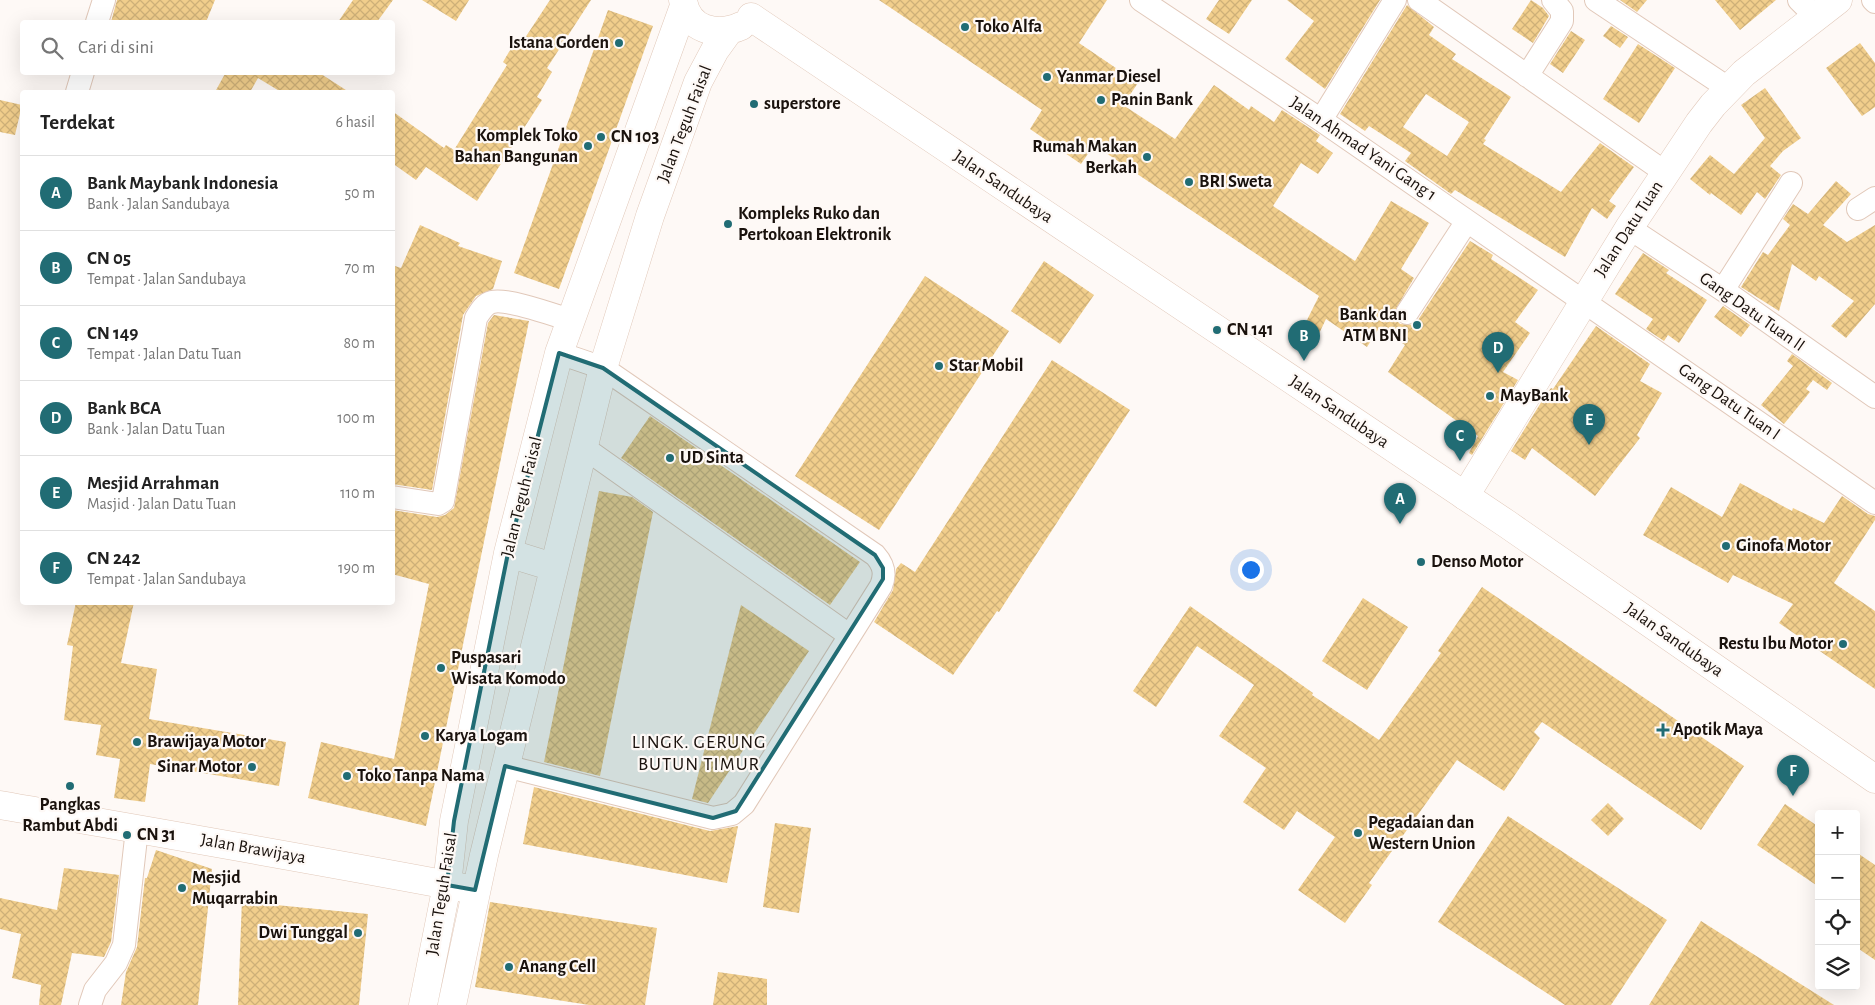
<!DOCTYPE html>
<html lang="id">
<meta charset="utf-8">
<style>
:root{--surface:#fff;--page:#f6f6f6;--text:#222;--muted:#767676;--line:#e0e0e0;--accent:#216c74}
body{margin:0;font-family:"Alegreya Sans",sans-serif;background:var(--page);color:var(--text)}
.controls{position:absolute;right:15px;bottom:15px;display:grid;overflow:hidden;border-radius:5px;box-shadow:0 5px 20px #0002}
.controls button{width:45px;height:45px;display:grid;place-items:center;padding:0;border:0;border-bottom:1px solid var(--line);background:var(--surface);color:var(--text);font:25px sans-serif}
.you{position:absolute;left:1250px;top:569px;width:18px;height:18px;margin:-12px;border:4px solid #fff;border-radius:50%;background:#1a73e8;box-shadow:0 0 0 8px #1a73e833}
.badge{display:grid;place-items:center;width:32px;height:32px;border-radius:50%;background:var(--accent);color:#fff;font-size:16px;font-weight:700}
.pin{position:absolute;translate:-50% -41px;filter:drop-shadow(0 1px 2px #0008)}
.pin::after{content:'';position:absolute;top:26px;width:18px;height:15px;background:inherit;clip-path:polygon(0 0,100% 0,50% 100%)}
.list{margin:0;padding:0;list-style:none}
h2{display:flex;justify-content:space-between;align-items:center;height:65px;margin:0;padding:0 20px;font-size:21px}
h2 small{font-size:16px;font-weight:400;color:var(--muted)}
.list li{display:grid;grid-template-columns:32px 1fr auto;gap:15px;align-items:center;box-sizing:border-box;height:75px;padding:0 20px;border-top:1px solid var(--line)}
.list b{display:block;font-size:19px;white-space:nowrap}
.list p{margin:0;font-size:16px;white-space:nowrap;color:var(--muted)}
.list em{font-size:16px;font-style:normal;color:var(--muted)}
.icon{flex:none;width:28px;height:28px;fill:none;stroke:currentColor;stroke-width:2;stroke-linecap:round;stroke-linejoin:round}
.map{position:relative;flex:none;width:1875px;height:1005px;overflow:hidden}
.search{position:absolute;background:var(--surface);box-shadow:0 5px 20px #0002;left:20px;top:20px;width:375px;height:55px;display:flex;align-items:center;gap:12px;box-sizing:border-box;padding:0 18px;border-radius:5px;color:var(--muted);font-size:19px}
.panel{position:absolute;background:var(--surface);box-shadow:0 5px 20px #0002;left:20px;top:90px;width:375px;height:515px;border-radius:5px}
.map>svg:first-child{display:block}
</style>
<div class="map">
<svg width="1875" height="1005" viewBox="0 0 1875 1005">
<defs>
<pattern id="building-cross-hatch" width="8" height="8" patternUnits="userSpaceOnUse" patternTransform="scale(1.25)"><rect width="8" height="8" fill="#f1ce8c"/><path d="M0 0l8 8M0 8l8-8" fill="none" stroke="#ceb078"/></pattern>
</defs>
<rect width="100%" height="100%" fill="#fef9f6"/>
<path fill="url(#building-cross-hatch)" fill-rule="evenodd" d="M117 0H215L206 22H111Z
M353 0H393L377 22H338Z
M422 0H469L456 21Z
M550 0H591L547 68 552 72 537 97 542 100 477 201 426 167 416 180 392 163V111L444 148 446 145 454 150 507 65 503 62 512 47 517 50Z
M879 0H1107L1079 43 1138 83 1123 105 1175 139 1214 85 1249 110 1251 106 1274 122 1282 110 1314 131 1320 135 1316 141 1333 153 1318 174 1301 163 1273 206 1355 261 1391 201 1429 223 1401 269 1414 278 1394 312 1396 319 1400 324 1412 325 1418 320 1470 241 1493 255 1491 259 1538 290 1515 322 1530 333 1503 372 1518 380 1472 455 1469 453 1478 436 1388 372 1405 345 1379 328 1367 347 1326 319 1314 344 1299 336 1319 296 1094 145 1081 164 1030 129 1042 110Z
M1219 0H1252L1229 34 1206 19Z
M1287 0H1380L1325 89 1285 59 1314 21Z
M1531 0 1543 8 1549 16 1533 43 1512 29Z
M1620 0H1647L1637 12Z
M1715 0H1776L1740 30Z
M1407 5 1434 27 1429 35 1456 54 1452 59 1511 97 1484 139 1486 140 1483 144 1561 192 1600 143 1634 167 1609 201 1616 206 1607 219 1592 208 1565 257 1455 190 1451 194 1405 161 1411 153 1369 126 1365 131 1340 114ZM1426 94 1469 122 1447 156 1403 127Z
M608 10 653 26 559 289 514 273Z
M1611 26 1628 37 1620 48 1603 36Z
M1571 31 1585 40 1563 73 1550 64Z
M1860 43 1875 63V107L1862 116 1826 68Z
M1638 44 1675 68 1639 123 1603 99Z
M226 72H318L349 92H281L258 78 250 92H215Z
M1765 88 1801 138 1783 151 1770 166 1781 175 1765 199 1757 192 1741 215 1711 193 1710 195 1690 179 1710 155 1734 174 1765 138 1741 105Z
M0 100 22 105 15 135 0 132Z
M1836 181 1851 194 1823 225 1847 242 1875 225V304L1846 338 1831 326 1854 301 1819 276 1816 281 1792 264 1779 311 1741 287 1763 252 1768 255 1790 225 1783 219 1793 204 1808 214Z
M420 225 460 243 458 246 502 261 493 289 476 296 463 315 432 490 392 484V265L401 268Z
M1643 253 1669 270 1666 273 1707 300 1679 343 1668 335 1664 341 1646 329 1653 319 1615 294Z
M1044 261 1094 295 1060 344 1011 311Z
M925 276 1009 331 879 530 795 476Z
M1723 306 1750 325 1741 337 1714 317Z
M494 315 529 321 426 826 308 798 321 742 394 759 429 584 392 574V510L437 517 445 515 454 508 488 323Z
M1596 326 1650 364 1640 381 1662 393 1637 435 1640 438 1595 496 1532 448 1525 460 1511 451 1545 396 1551 388 1553 389Z
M1792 354 1832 383 1827 390 1813 380 1806 389 1810 392 1784 424 1761 405 1793 366 1787 361Z
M1052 360 1130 410 999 612 997 611 953 675 874 622 893 590 896 569 901 563 915 572Z
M650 416 860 562 830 605 621 458Z
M1740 483 1792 511 1793 508 1824 523 1842 496 1868 514 1875 516V520L1834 583 1875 611V689L1779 623 1793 604 1733 575 1728 583 1643 535 1671 487 1722 517Z
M599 491 632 497 653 512 600 776 544 762Z
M1482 587 1744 766 1701 830 1542 722 1534 732 1540 738 1504 791 1457 760 1369 883 1372 885 1345 923 1298 890 1335 837 1297 811 1284 830 1243 802 1266 768 1219 736 1254 685 1197 646 1156 707 1133 691 1190 606 1313 693 1312 695 1379 740 1441 653 1438 651Z
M1363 598 1408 627 1367 690 1322 661Z
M76 602H134L121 663 157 669 149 719 286 742 279 786 150 764 145 802 114 798 120 759 96 755 101 725 64 720 73 646 67 645Z
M741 605 809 651 708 803 692 799Z
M534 787 710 831 738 826 727 883 523 844Z
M1608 803 1624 819 1608 836 1591 820Z
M1785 804 1819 827V887L1757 845Z
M1508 816 1667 920 1611 1005H1565L1438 922Z
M775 823 811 828 799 913 763 907Z
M156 850 212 869 198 1005H121L126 972 137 947 145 878H147Z
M1856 852 1875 865V960L1856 947Z
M64 868 119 875 111 942 104 957 72 953 61 1005H39L41 985 12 978 21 934 0 929V898L57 910Z
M242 899 267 900 266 904 368 914 359 1005H238Z
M490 902 657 928 645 1005H589L475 987Z
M1701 921 1834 1005H1649Z
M718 972 767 979V1005H713Z"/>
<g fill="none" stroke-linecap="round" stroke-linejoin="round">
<g stroke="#e1c8b9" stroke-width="24">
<path id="minor" d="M1141 0 1321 120 1875 503
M1419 0 1666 173
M1596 0 1728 88
M1799 0 1817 18
M1873 0 1875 2
M97 22 104 0
M1527 76 1562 21V11L1553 0
M77 92 83 72
M1321 120 1395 0
M1858 209 1875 198
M1629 228 1723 290 1875 397
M1723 290 1791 183
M1407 313 1467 221
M583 447 849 635
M392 497 438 504 443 501 476 318C480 312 484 304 492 302 507 298 554 315 570 320
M505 766 713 818 732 814 744 804 881 586C886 574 884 565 875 555L603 368 559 353
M90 1005 95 990 116 963 124 945 137 829"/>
</g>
<g stroke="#e1c8b9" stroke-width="29">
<path id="tertiary" d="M1465 496 1629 228 1699 123 1713 105 1744 73 1838 0"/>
</g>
<g stroke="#e1c8b9" stroke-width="29">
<path id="primary" d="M0 805C159 833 317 860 475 890"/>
</g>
<g stroke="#e1c8b9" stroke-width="29">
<path id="trunk" d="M683 0C687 30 717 37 741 26
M751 17 1507 524 1875 779
M508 553 553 567
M423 1005 447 885 454 821 508 553 559 353 684 6
M452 1005 484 855 603 368 650 216 698 82 715 50 728 32"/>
</g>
<use href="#minor" stroke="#fff" stroke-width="22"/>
<use href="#tertiary" stroke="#fff" stroke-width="28"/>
<use href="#primary" stroke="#fff" stroke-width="28"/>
<use href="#trunk" stroke="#fff" stroke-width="28"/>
</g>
<path fill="#216c74" fill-opacity="0.2" stroke="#216c74" stroke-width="4" stroke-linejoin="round" d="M559 353 603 368 875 555 883 568V579L736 811 713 818 505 766 475 890 447 885 454 821 508 553Z"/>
<g fill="#216c74" stroke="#fef9f6" stroke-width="2">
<circle cx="965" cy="27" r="5"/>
<circle cx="619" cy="43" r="5"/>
<circle cx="1047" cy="77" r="5"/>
<circle cx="1101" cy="100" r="5"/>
<circle cx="754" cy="104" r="5"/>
<circle cx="601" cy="137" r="5"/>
<circle cx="588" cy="146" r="5"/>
<circle cx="1147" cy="157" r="5"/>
<circle cx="1189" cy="182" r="5"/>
<circle cx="728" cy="224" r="5"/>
<circle cx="1417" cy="325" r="5"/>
<circle cx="1217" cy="330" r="5"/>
<circle cx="939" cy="366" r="5"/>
<circle cx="1490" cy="396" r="5"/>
<circle cx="670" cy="458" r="5"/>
<circle cx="1726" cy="546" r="5"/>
<circle cx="1421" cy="562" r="5"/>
<circle cx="1843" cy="644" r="5"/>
<circle cx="441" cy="668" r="5"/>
<path d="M1660.5 722.5h5v5h5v5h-5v5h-5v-5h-5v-5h5z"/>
<circle cx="425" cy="736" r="5"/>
<circle cx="137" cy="742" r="5"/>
<circle cx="252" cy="767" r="5"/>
<circle cx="347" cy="776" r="5"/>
<circle cx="70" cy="786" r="5"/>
<circle cx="1358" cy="833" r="5"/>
<circle cx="127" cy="835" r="5"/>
<circle cx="182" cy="888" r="5"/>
<circle cx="358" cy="933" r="5"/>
<circle cx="509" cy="967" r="5"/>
</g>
<g text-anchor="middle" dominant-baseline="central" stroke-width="4.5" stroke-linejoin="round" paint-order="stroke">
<g font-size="18" font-weight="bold" fill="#1a120d" stroke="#fef9f6" text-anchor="start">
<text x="975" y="27">Toko Alfa</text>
<text x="609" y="43" text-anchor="end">Istana Gorden</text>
<text x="1057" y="77">Yanmar Diesel</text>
<text x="1111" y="100">Panin Bank</text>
<text x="764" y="104">superstore</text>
<text x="578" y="136" text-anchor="end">Komplek Toko<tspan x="578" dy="21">Bahan Bangunan</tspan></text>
<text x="611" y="137">CN 103</text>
<text x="1137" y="147" text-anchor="end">Rumah Makan<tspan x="1137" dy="21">Berkah</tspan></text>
<text x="1199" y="182">BRI Sweta</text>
<text x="738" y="214">Kompleks Ruko dan<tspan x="738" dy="21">Pertokoan Elektronik</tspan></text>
<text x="1407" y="315" text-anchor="end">Bank dan<tspan x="1407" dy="21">ATM BNI</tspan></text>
<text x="1227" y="330">CN 141</text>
<text x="949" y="366">Star Mobil</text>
<text x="1500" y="396">MayBank</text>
<text x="680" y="458">UD Sinta</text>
<text x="1736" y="546">Ginofa Motor</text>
<text x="1431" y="562">Denso Motor</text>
<text x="1833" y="644" text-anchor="end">Restu Ibu Motor</text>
<text x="451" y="658">Puspasari<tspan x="451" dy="21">Wisata Komodo</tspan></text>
<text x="1673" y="730">Apotik Maya</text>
<text x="435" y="736">Karya Logam</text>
<text x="147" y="742">Brawijaya Motor</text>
<text x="242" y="767" text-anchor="end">Sinar Motor</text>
<text x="357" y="776">Toko Tanpa Nama</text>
<text x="70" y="805" text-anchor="middle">Pangkas<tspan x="70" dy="21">Rambut Abdi</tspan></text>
<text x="1368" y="823">Pegadaian dan<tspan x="1368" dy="21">Western Union</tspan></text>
<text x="137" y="835">CN 31</text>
<text x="192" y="878">Mesjid<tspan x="192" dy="21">Muqarrabin</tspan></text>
<text x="348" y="933" text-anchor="end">Dwi Tunggal</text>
<text x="519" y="967">Anang Cell</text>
</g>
<g font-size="18" fill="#1a120d" stroke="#fef9f6">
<text transform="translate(685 124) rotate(-69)">Jalan Teguh Faisal</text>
<text transform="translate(1363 149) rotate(34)">Jalan Ahmad Yani Gang 1</text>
<text transform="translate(1003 187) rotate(34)">Jalan Sandubaya</text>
<text transform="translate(1629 229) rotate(-57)">Jalan Datu Tuan</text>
<text transform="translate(1752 312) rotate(35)">Gang Datu Tuan II</text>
<text transform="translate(1729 402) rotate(35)">Gang Datu Tuan I</text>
<text transform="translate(1339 412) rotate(34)">Jalan Sandubaya</text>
<text transform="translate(522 497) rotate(-76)">Jalan Teguh Faisal</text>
<text transform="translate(1674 640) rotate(35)">Jalan Sandubaya</text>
<text transform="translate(253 849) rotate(10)">Jalan Brawijaya</text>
<text transform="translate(442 894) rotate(-81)">Jalan Teguh Faisal</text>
</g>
<g font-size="19" letter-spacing="1" fill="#1a120d" stroke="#fef9f6">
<text x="699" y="742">LINGK. GERUNG<tspan x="699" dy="22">BUTUN TIMUR</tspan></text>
</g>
</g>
</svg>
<div class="controls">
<button>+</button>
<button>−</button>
<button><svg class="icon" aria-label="locate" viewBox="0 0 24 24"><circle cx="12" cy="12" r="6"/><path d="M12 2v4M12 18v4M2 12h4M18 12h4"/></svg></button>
<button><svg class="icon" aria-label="layers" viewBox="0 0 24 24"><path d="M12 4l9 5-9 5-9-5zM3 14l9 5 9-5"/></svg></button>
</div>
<div class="you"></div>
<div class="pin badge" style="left:1400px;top:524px">A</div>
<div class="pin badge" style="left:1304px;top:361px">B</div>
<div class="pin badge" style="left:1460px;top:461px">C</div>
<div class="pin badge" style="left:1498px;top:373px">D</div>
<div class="pin badge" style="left:1589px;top:445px">E</div>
<div class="pin badge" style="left:1793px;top:796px">F</div>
<div class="search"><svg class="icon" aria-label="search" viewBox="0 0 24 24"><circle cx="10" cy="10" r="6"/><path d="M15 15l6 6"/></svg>Cari di sini</div>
<section class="panel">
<h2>Terdekat<small>6 hasil</small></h2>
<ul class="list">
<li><span class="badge">A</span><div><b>Bank Maybank Indonesia</b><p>Bank · Jalan Sandubaya</p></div><em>50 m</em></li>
<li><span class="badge">B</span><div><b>CN 05</b><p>Tempat · Jalan Sandubaya</p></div><em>70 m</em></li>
<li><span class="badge">C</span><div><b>CN 149</b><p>Tempat · Jalan Datu Tuan</p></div><em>80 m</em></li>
<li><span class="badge">D</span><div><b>Bank BCA</b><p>Bank · Jalan Datu Tuan</p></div><em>100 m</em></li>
<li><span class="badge">E</span><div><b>Mesjid Arrahman</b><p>Masjid · Jalan Datu Tuan</p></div><em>110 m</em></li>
<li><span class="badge">F</span><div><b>CN 242</b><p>Tempat · Jalan Sandubaya</p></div><em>190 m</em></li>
</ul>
</section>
</div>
